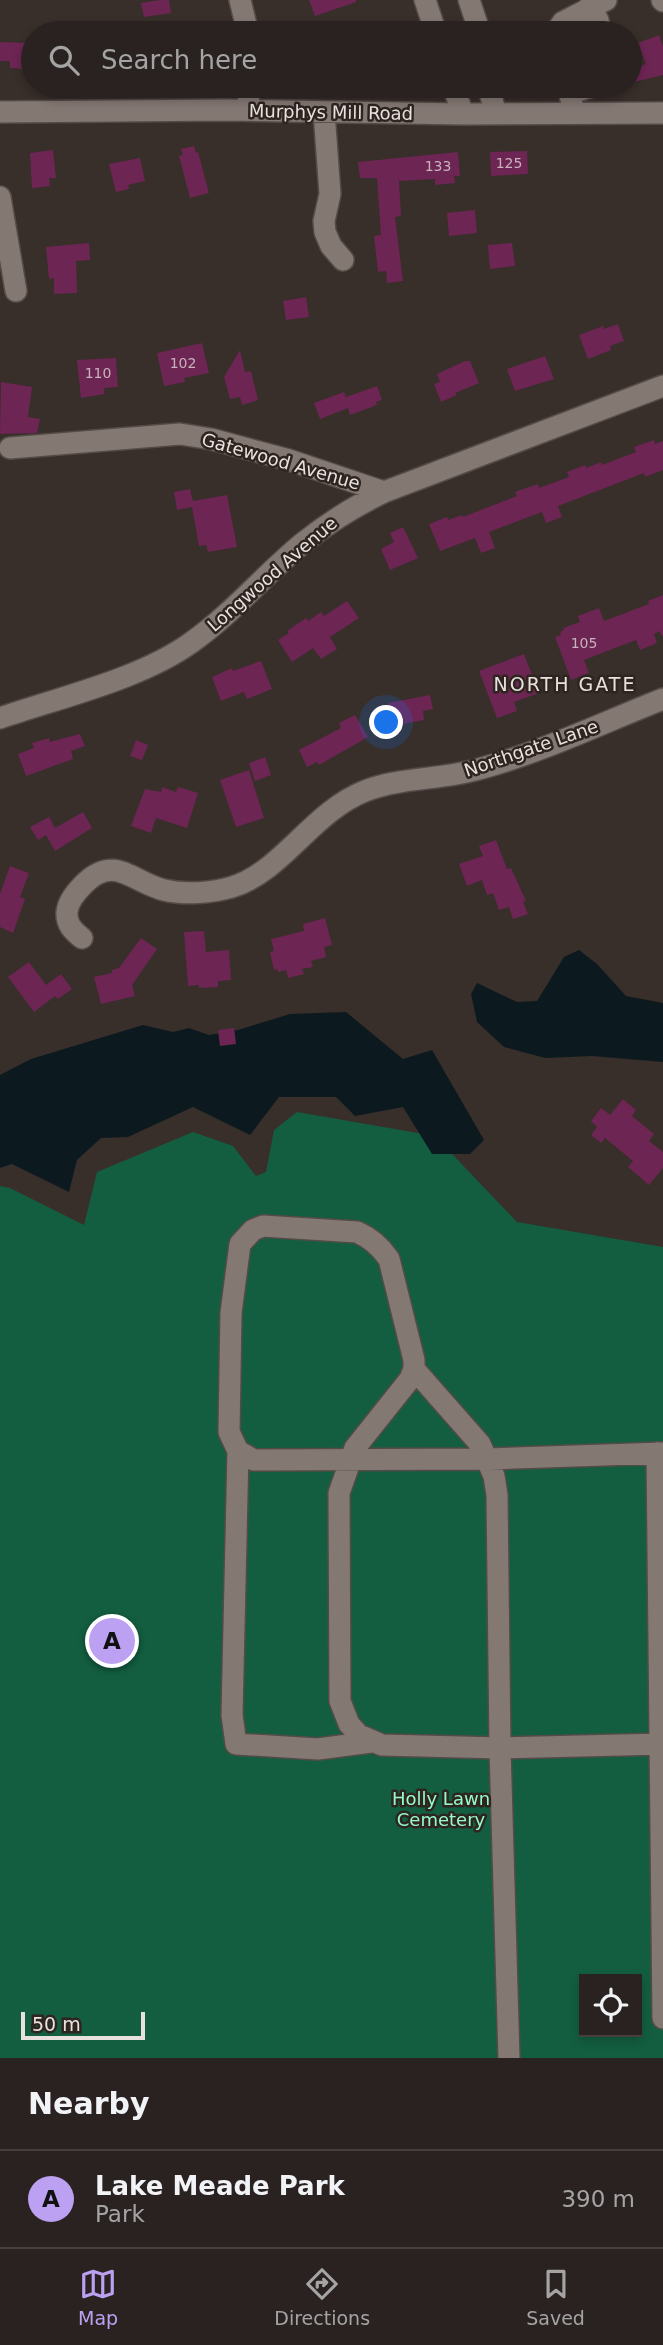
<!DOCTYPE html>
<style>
:root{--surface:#2a2220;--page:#362f2d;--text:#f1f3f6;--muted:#a5a4a5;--line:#463f3e;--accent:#bca0f2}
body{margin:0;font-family:"DejaVu Sans",sans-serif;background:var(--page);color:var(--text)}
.controls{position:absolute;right:21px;bottom:21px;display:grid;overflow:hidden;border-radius:0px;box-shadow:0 4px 10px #0003}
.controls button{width:63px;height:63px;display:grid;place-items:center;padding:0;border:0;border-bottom:2px solid var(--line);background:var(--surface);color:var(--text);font:35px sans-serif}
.scale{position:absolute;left:21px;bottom:18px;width:124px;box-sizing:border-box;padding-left:7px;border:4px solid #e8e1de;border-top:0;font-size:19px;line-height:24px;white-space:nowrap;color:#e8e1de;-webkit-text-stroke:5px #2e2420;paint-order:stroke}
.you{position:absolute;left:387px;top:723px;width:24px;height:24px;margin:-18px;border:5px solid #fff;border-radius:50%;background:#1a73e8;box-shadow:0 0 0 10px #1a73e833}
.badge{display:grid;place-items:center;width:46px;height:46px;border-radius:50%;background:var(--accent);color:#111;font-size:23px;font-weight:700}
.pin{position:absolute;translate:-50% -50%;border:4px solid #fff;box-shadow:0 2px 7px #0006}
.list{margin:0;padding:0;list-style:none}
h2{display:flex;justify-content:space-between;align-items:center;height:91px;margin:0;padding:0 28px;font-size:30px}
h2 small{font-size:23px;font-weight:400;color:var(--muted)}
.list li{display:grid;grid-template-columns:46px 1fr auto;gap:21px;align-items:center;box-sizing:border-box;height:98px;padding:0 28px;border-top:2px solid var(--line)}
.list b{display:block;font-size:26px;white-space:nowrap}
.list p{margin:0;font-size:23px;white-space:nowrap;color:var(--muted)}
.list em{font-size:23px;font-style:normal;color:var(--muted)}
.icon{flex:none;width:38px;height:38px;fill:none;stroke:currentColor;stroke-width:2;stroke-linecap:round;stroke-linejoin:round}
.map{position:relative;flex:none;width:663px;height:2058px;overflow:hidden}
.search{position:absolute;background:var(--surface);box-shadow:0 4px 10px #0003;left:21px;right:21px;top:21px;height:77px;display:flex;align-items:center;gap:18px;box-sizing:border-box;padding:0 24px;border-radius:38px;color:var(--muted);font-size:26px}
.sheet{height:189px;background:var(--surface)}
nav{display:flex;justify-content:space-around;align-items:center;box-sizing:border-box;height:98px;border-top:2px solid var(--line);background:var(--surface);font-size:19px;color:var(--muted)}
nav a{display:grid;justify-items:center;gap:4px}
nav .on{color:var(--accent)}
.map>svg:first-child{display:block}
</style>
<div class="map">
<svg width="663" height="2058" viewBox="0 0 663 2058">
<rect width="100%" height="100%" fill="#382e2a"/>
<path fill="#135e40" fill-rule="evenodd" d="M297 1112 435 1136 517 1222 663 1247V2058H0V1186L10 1188 84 1225 97 1172 193 1132 233 1146 256 1176 266 1172 274 1130ZM584 1979H637V2032H584Z"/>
<path fill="#0c1a20" d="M579 950 597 964 626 996 663 1003V1062L592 1056 545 1058 504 1047 477 1022 471 994 477 983 517 1002 537 1001 564 957Z
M346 1012 403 1059 432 1050 484 1140 470 1154H432L403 1107 355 1116 336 1097H279L250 1135 193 1107 128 1137 101 1138 77 1160 69 1192 12 1164 0 1168V1075L31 1059 143 1025 173 1032 189 1028 209 1035 238 1030 290 1014Z"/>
<path fill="#6d2554" d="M160 0H169L171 13 144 17 141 3Z
M309 0H356V2L315 16Z
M659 35 663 46V75L630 83V69L646 64 638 43Z
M0 42 28 43 27 69 10 68V61H0Z
M194 146 196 153 198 152 209 193 190 198 179 156 183 155 181 149Z
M53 150 56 178H49L50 186 32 188 30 153Z
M527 151 528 174 491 176 490 152Z
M458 152 460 176H454L455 183 435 185V179L399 181 401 216 395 217 403 281 387 283 386 271 378 272 374 236 381 235 377 178H360L358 162Z
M140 158 145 181 128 185 129 189 116 192 109 164Z
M475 210 477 233 449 236 447 213Z
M89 243 90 260 76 261 77 293 54 294V278L49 279 46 247Z
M512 243 515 266 490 269 488 245Z
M306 297 309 317 286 320 283 301Z
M618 324 624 341 610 346 611 350 588 359 579 335 603 326 604 329Z
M202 343 209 373 184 378 185 382 164 386 157 353Z
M240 350 245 372 251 371 258 400 242 405 240 397 230 399 224 377Z
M545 356 554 379 515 391 507 369Z
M116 358 118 387 104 388V394L81 398 77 360Z
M465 361H470L479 383 455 393 457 395 441 402 434 384 440 382 437 374Z
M1 382 32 387 28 417 40 419 37 433 0 434Z
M377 386 382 400 376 402 377 405 350 415 348 408 320 419 314 403 344 392 346 397Z
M654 440 655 444 663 441V470L645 477 644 473 558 506 562 517 546 523 542 512 489 532 495 548 481 553 475 538 440 551 429 524 447 517 448 520 462 515 463 517 517 496 515 492 538 484 539 488 569 477 567 472 585 465 586 468 601 462 602 465 636 452 634 447Z
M190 489 193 501 227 495 237 547 208 552 206 545 199 546 192 507 177 510 174 492Z
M403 527 418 558 390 570 381 549 394 542 390 533Z
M663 595V637L659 631 654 634 657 643 640 650 636 640 584 660 589 673 571 680 555 637 561 635 560 632 564 630 563 628 580 622 578 616 599 608 604 621 649 604 648 601Z
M347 601 359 618 330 637 337 649 321 659 313 648 292 662 278 640 289 633 287 631 306 618 308 621 321 612 324 616Z
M524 654 539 693 514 702 517 711 497 718 479 671Z
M261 661 272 689 247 699 244 692 221 701 212 677 232 668 233 671Z
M430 695 433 709 423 711 424 720 393 726 388 703Z
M355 715 368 737 319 765 317 762 307 767 299 750 341 728 339 723Z
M80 734 85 746 71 751 73 759 26 776 18 754 34 748 32 743 49 738 50 742Z
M136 740 148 745 142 760 130 756Z
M265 757 271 775 255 781 249 763Z
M249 770 264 818 236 827 220 780Z
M162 787 176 792 178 787 198 793 187 828 156 818 151 833 131 826 145 789 161 792Z
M83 812 92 828 55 851 46 835 38 840 30 827 49 817 55 828Z
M496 840 507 869 511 868 526 901 523 902 528 914 513 919 509 907 499 910 493 893 487 895 482 880 467 886 459 864 483 856 479 846Z
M10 866 29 873 20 897 25 899 13 933 0 927V894Z
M325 918 332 945 324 947 326 957 311 961 313 967 302 969 304 974 288 978 286 970 278 972 277 969 274 970 270 952 274 951 271 939 304 931 303 924Z
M204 931 206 952 229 950 231 980 218 981V987L199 988V985L188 986 184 932Z
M141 938 157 949 132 985 135 996 101 1004 94 977 112 973V970L119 968Z
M29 962 46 985 61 974 72 989 58 999 55 996 34 1012 8 977Z
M234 1028 236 1044 220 1046 218 1030Z
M623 1099 636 1110 632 1116 654 1134 649 1141 663 1152V1168L649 1185 628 1167 633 1161 605 1138 601 1143 591 1135 597 1127 591 1121 601 1108 610 1115Z"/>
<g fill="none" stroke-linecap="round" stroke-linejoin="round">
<g stroke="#534b47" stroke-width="24">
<path id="minor" d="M240 0 248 33
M425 0 436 33
M469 0 480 33
M662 0 663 1
M589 7 598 20 600 33
M555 33 563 22 606 0
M453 86 463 114
M488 86 496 114
M568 86 574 113
M571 93 593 86
M248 110 249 86
M0 112 226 110 463 114 663 113
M324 112 330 194 324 221 325 232 331 246 343 260
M0 197 16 291
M10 448 180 434 211 439 289 460 384 492
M0 718C61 697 141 679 192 642 233 613 265 574 303 543 329 522 355 506 384 492L663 386
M82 938C73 931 66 924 67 912 68 902 76 892 83 885 114 853 132 882 164 890 185 895 212 893 232 887 282 872 312 812 365 791 401 777 442 780 479 769 542 752 602 723 663 699
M414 1369 480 1444 494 1476 497 1495 500 1748 509 2058
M238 1451 232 1715 236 1744 318 1749 371 1742
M657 1453 663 2018
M663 1453 488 1459 254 1460 238 1451 229 1432 231 1313 240 1244 253 1230 263 1226 357 1232C371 1238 380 1246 389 1259L414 1360V1369L410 1379 355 1448 339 1493 340 1701 349 1724 359 1735 382 1745 500 1748 663 1744"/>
</g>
<use href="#minor" stroke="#847873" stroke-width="21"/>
</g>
<g text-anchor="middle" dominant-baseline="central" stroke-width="5" stroke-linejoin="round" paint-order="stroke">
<g font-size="14" fill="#c9b2bc">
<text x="509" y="163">125</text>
<text x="438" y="166">133</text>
<text x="183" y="363">102</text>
<text x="98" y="373">110</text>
<text x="584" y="643">105</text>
</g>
<g font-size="18" fill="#e8e1de" stroke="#2e2420">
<text transform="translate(331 112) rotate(1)">Murphys Mill Road</text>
<text transform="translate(281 461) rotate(16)">Gatewood Avenue</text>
<text transform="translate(272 574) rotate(-41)">Longwood Avenue</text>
<text transform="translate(531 748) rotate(-19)">Northgate Lane</text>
</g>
<g font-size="18" fill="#95fac8" stroke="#2e2420">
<text x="441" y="1798">Holly Lawn<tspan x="441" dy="21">Cemetery</tspan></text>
</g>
<g font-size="19" letter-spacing="2" fill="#e8e1de" stroke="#2e2420">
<text x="565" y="684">NORTH GATE</text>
</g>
</g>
</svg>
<div class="controls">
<button><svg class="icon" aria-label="locate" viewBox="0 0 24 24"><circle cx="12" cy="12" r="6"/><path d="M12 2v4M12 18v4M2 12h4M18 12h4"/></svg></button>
</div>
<div class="scale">50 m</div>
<div class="you"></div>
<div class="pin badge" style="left:112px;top:1641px">A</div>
<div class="search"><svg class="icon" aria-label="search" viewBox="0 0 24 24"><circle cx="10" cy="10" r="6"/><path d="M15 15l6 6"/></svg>Search here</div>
</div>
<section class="sheet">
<h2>Nearby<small></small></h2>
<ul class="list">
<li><span class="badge">A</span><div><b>Lake Meade Park</b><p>Park</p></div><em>390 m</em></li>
</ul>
</section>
<nav>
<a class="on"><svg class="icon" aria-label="map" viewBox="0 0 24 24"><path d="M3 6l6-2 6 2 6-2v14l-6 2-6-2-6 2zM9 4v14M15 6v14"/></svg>Map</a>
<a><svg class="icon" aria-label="directions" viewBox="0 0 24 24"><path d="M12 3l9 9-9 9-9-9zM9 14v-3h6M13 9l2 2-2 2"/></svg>Directions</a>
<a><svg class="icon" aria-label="saved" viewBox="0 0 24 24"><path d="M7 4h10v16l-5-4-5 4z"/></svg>Saved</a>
</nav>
